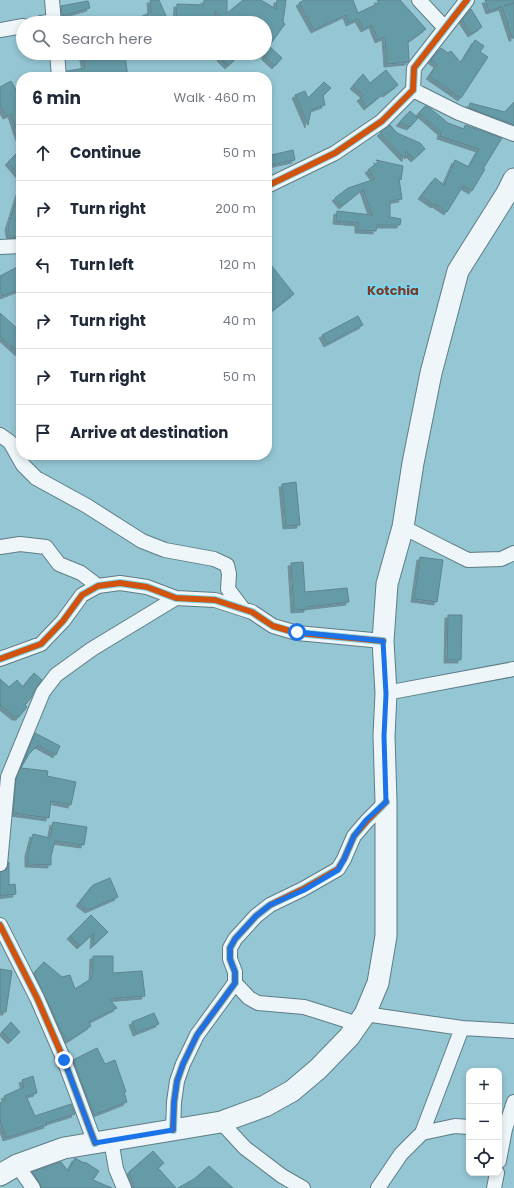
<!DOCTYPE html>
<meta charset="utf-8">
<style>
:root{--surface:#fff;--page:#f2f2f3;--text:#1f2937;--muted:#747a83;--line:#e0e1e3}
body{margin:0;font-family:Poppins,sans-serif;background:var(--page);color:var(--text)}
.controls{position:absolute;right:12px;bottom:12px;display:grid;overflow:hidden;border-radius:8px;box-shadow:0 2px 6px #0003}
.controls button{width:36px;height:36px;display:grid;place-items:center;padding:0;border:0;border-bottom:1px solid var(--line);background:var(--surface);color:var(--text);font:20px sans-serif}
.stop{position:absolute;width:12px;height:12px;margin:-9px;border:3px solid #1a73e8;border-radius:50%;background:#fff}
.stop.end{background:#1a73e8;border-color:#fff;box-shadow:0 1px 4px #0008}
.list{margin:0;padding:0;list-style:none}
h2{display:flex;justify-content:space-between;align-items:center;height:52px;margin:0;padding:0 16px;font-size:17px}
h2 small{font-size:13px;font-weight:400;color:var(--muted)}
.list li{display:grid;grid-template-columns:26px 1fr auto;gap:12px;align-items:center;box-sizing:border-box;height:56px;padding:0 16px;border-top:1px solid var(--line)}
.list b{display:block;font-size:15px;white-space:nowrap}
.list em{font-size:13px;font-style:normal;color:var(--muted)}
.icon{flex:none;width:22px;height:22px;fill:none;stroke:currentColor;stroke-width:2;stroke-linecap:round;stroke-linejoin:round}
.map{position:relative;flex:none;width:514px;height:1188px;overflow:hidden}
.search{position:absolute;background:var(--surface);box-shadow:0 2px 6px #0003;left:16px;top:16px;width:256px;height:44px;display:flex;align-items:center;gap:10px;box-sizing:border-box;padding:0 14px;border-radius:22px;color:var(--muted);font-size:15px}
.panel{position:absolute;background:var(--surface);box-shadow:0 2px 6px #0003;left:16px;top:72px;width:256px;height:388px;border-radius:16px}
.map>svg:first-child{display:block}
</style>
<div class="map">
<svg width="514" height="1188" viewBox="0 0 514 1188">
<defs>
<filter id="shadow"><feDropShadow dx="-3" dy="3" stdDeviation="0" flood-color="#0004"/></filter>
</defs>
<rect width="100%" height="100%" fill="#95c6d4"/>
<path fill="#659ba7" stroke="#60848e" filter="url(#shadow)" d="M150 0H159L167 18 157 23H128L151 12Z
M204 0H227V13L243 0H261L276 9 277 0H286L283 22 285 24 269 46 282 58 275 66 265 57V23H227L216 11 213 23H176L177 4 204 5Z
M304 0H353L358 13 379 3 377 0H400L426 29 408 42 409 60 408 62 387 64 385 37 378 40 372 25 364 29 358 19 349 23 346 15 314 30 299 3Z
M485 0H514V3L504 6 514 3V38H512L502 7 489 11Z
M88 1 90 8 62 16 61 6Z
M471 9 482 27 471 34 462 20Z
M475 40 484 46 480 52 488 57 461 98 429 76 437 65 431 60 441 48 448 53 451 51 461 63Z
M82 53H107L108 59 125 56 128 77H67V71L85 68Z
M225 53H242L228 66 220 58Z
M386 70 398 85 386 94 384 93 367 107 360 98 364 95 353 86 363 74 370 83Z
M11 81 21 98V138H19L11 114 6 116 0 105V87Z
M324 82 331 88 323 96 325 105 311 110 308 125 295 95 305 91 308 98Z
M514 102V125L469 108 470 103 505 112Z
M425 106 431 109 448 123 464 129 465 125 502 138 483 169H485L472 191 463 186 447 212 435 204 434 205 421 196 435 178 444 185 455 160 469 167 479 149 440 136 441 132 419 113Z
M410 111 418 118 410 127 399 123Z
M390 125 397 133 420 143 425 149 414 159 406 151 405 159 380 133Z
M293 150 295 160 267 166V156Z
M16 154 21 160V177L8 162Z
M376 160 403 166 401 180 399 178 402 199 390 201V217L401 219 400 225H377L376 231 358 230V223L336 221 337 211 372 215 363 189 342 206 335 198 348 188 375 179 368 170 378 162Z
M19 192 21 193V236L10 238 8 227Z
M267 260 294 294 267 315Z
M21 265V289L3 296 0 292V276Z
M0 313 21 332V355L0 336Z
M358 316 363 325 327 344 322 335Z
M296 482 300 525 286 526 282 484Z
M420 557 443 560 437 602 414 599Z
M303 562 305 592 347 588 349 602 307 607V609L294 610 291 563Z
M448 615H462L461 660H447Z
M34 673 42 680 35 689 31 698 25 705 27 707 19 717H15L0 705V679L9 687 17 680 23 687Z
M35 733 60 746 56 755 38 745 29 754 21 768 48 771 47 776 76 782 71 805 51 801 49 818 13 813 16 779Z
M53 822 87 827 84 845 55 841 51 856V865L28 864V853L33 834 50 838Z
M9 862V885L15 884 16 894 0 896V872L7 869Z
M110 878 118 897 88 910 79 903 93 885Z
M91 915 108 932 93 946 94 933 80 946 70 936Z
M93 956H113V973L142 971 145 996 109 999 117 1008 89 1022 91 1026 68 1041 59 1027 34 973 44 962 62 977 70 975 75 989 92 978Z
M0 969 12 971 6 1012H0Z
M154 1013 159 1024 136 1033 132 1022Z
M11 1022 20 1032 11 1041 2 1032Z
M97 1048 105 1064 115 1060 126 1092H124L127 1102 94 1115 73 1060Z
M33 1076 37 1093 26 1096 35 1116 71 1104 75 1114 46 1123 47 1125 6 1138 0 1120V1103L6 1100 4 1096 24 1087 22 1080Z
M153 1151 164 1163 158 1168 176 1188H134L129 1172Z
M75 1158 84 1163 85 1162 99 1171 93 1180 112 1188H41L40 1183 32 1172 61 1162 68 1171Z
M209 1166 233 1188H178L194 1179Z"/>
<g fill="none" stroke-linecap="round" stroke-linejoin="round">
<g stroke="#5d7d86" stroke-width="16">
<path id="minor" d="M52 0 54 23
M419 0 445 28
M41 23 54 21
M0 30 23 26
M57 53 59 77
M413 90 459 113 514 134
M267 186 335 153 382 121 413 90 414 68 467 0
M0 247 21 246
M0 435 10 442 23 465 36 478 87 506 142 541 165 550 214 559 227 565 229 574 228 589 243 609
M403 527 438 545 468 560 501 559 514 553
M0 547 20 544 46 547 59 564 81 573 98 586
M0 659 41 644 63 621 82 595 98 586 120 583 147 587 176 598 215 600 252 612 273 626 297 633 383 641
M386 693 514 669
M0 864 8 777 43 692 56 675 92 649 176 598
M0 925 37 998 64 1060 95 1143
M235 983 249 998 258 1003 304 1007 358 1024
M365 1014 462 1028 514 1031
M221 1122 245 1148 282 1176 303 1188
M173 1130 174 1102 177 1081 183 1064 197 1035 235 983V972L230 959V948L235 939 256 916 270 905 303 889 338 869 344 859 354 836 367 821 386 802
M422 1133 462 1028
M111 1140 116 1169 124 1188
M499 1161 505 1129 514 1102
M17 1165 33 1188
M378 1188 401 1154 422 1133 455 1126 469 1127
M494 1188 497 1173"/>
</g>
<g stroke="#5d7d86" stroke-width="23">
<path id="secondary" d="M0 1175 17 1165 64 1148 221 1122 265 1106 292 1091 318 1069 349 1037 365 1014 378 983 386 936V802L384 736 386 693 383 641 387 584 403 527 413 463 431 373 458 271 507 193 514 179"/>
</g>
<use href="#minor" stroke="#eff6f9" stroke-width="14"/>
<use href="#secondary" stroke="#eff6f9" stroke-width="21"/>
<g stroke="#7ad5ef" stroke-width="8">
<path id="cycleway" d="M267 186 335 153 382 121 413 90 414 68 467 0
M0 659 41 644 63 621 82 595 98 586 120 583 147 587 176 598 215 600 252 612 273 626 297 633 383 641
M0 925 37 998 64 1060 95 1143
M173 1130 174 1102 177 1081 183 1064 197 1035 235 983V972L230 959V948L235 939 256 916 270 905 303 889 338 869 344 859 354 836 367 821 386 802"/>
</g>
<use href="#cycleway" stroke="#d1530e" stroke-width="6"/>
</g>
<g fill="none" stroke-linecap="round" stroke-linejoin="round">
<path stroke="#1a73e8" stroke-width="5" d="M64 1060 95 1143 173 1130 174 1102 177 1081 183 1064 197 1035 235 983V972L230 959V948L235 939 256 916 270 905 304 890 338 870 344 859 354 836 366 820 386 802 384 736 386 694 383 641 297 632"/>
</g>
<g text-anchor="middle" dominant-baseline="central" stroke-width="4" stroke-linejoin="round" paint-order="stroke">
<g font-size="13" font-weight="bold" fill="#7d3924" stroke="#7ad5ef">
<text x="393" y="290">Kotchia</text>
</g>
</g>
</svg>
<div class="controls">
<button>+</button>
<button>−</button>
<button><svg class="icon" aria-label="locate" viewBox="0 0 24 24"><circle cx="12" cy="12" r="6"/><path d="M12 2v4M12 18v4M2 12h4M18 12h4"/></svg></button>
</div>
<div class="stop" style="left:297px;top:632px"></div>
<div class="stop end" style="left:64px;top:1060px"></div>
<div class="search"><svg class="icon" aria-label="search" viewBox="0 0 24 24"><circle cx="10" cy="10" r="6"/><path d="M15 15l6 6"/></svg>Search here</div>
<section class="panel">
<h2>6 min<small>Walk · 460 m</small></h2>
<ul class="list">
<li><svg class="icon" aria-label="ahead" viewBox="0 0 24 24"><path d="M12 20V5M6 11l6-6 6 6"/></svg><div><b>Continue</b></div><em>50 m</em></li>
<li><svg class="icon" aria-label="right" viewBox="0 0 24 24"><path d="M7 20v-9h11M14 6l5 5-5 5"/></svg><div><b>Turn right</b></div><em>200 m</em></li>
<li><svg class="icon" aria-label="left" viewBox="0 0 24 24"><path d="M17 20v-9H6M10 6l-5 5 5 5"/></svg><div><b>Turn left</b></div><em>120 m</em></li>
<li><svg class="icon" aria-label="right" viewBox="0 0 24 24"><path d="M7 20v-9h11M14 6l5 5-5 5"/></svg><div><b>Turn right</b></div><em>40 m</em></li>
<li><svg class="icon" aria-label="right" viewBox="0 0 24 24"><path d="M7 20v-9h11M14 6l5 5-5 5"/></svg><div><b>Turn right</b></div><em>50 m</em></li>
<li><svg class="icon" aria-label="arrive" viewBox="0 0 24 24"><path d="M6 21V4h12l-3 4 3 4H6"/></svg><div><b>Arrive at destination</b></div></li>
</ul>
</section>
</div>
